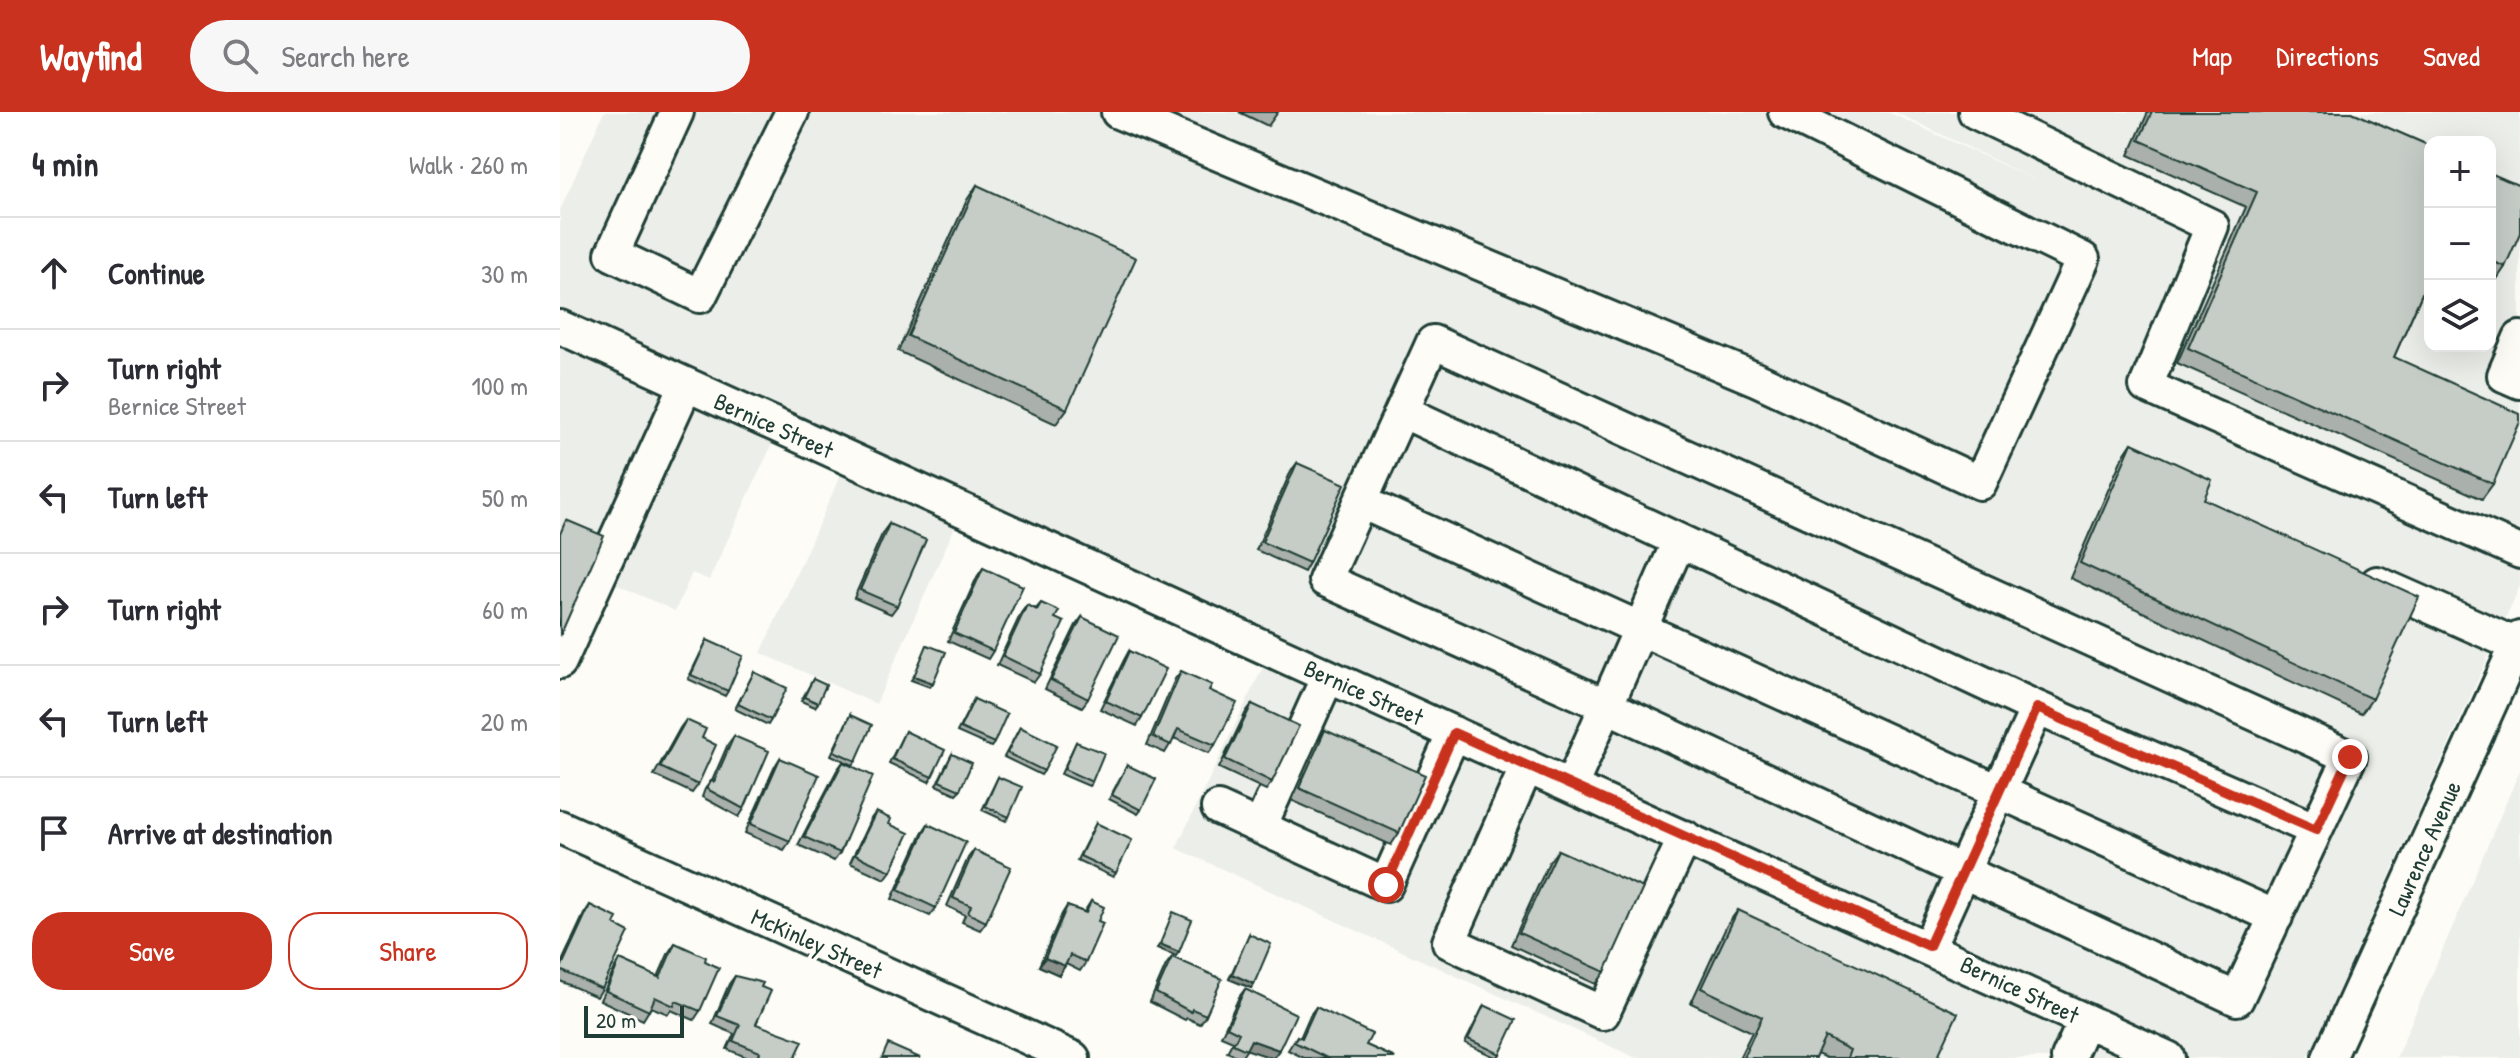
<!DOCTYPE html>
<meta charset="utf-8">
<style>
:root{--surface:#fff;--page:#f7f7f7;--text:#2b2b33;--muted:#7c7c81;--line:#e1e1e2;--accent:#c8321e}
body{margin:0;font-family:"Patrick Hand",sans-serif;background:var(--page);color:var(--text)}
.controls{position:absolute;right:24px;top:24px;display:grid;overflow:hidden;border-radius:16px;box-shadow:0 8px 32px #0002}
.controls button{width:72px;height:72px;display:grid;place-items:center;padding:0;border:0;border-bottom:2px solid var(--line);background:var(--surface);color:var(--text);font:40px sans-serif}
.scale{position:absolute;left:24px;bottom:20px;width:100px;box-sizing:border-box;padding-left:8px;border:4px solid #1f3d34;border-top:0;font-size:22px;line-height:28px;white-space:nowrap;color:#1f3d34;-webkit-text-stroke:6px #fdfcf7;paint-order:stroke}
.stop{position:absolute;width:24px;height:24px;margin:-18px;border:6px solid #c8321e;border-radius:50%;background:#fff}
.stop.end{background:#c8321e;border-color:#fff;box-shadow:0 2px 8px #0008}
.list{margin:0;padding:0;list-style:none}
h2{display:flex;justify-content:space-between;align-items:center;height:104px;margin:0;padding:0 32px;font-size:34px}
h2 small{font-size:26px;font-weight:400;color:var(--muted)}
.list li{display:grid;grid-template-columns:52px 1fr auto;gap:24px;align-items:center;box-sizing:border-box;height:112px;padding:0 32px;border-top:2px solid var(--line)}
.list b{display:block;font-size:30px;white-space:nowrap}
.list p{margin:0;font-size:26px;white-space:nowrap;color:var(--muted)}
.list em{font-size:26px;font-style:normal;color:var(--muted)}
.actions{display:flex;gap:16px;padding:24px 32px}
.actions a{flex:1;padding:18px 0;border:2px solid var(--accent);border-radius:32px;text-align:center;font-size:28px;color:var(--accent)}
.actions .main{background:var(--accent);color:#fff}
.icon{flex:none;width:44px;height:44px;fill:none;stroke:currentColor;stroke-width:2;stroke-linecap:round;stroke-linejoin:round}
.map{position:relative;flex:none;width:1960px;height:946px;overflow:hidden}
header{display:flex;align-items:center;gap:48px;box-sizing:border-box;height:112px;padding:0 40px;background:var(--accent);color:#fff}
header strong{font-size:38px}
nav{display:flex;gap:44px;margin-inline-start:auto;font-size:28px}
.search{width:560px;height:72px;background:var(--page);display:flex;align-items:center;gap:20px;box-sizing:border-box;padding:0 28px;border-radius:44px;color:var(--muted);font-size:30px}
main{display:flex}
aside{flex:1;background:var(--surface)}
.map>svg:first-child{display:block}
</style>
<header>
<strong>Wayfind</strong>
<div class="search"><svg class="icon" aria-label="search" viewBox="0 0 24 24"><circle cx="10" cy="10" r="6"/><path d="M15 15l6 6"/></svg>Search here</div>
<nav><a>Map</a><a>Directions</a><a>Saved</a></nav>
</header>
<main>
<aside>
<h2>4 min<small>Walk · 260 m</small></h2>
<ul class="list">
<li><svg class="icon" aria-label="ahead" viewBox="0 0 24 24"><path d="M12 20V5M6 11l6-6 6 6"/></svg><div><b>Continue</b></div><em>30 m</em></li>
<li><svg class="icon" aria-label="right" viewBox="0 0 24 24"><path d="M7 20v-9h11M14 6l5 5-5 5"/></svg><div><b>Turn right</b><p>Bernice Street</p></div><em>100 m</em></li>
<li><svg class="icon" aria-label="left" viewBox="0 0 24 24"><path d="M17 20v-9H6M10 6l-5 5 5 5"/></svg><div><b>Turn left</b></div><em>50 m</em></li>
<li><svg class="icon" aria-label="right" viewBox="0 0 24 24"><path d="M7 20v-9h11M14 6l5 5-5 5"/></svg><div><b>Turn right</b></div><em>60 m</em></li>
<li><svg class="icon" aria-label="left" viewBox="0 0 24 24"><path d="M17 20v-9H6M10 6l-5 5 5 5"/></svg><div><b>Turn left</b></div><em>20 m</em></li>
<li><svg class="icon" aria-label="arrive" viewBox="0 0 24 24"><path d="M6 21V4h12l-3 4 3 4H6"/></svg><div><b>Arrive at destination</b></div></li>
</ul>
<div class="actions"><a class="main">Save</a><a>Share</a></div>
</aside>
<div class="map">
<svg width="1960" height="946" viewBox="0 0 1960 946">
<rect width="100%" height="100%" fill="#fdfcf7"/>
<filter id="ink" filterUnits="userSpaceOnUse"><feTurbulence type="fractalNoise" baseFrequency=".0125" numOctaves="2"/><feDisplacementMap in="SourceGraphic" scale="16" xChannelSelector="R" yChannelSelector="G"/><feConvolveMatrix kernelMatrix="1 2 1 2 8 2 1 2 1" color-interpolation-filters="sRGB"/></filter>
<g filter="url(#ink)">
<path fill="#eceee9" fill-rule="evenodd" d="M44 0H1328L1484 72 1335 0H1960V474L1748 946H1076L616 736 700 561 720 527 408 385 316 592 201 541 294 333 226 302 149 468 132 461 115 499 29 460 0 523V98ZM1870 30H1930V234H1870Z
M1960 658V946H1836Z"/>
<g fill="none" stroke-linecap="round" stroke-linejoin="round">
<g stroke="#1f3d34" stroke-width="38">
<path id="minor" d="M117 0 52 142 140 184 232 0
M558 0 1198 268 1420 371 1523 147 1225 0
M1415 0 1652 114 1586 274 1960 440
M0 215 1608 946
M1960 226 1944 263 1960 270
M873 230 1790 645 1677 887 1047 594 765 468Z
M842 299 1477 596 1756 718
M801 390 1716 805
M1817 471 1957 533
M0 550 126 273
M967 654 889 830 1043 901 1125 725
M1011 674 1119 429
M658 696 826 773 894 621
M0 715 513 946
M700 715 768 564
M1369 834 1477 596
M1508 946 1525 908
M1769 946 1960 526"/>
</g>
<use href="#minor" stroke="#fdfcf7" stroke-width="32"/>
</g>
<path fill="#aab0ab" stroke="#1f3d34" stroke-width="2" d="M679 0H718L708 14Z
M1588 0H1792L1870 34V180L1864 177 1834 245 1933 372 1922 387 1617 251 1686 95 1569 43Z
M1930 61 1945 155 1935 170 1930 168Z
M417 73 507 297 496 312 338 239 407 88Z
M1572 331 1644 387 1812 587 1801 602 1510 466 1562 346Z
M737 351 749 451 744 460 696 438 731 359Z
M329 412 337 494 331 502 294 486 323 420Z
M423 456 433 539 428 547 388 529 417 465Z
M481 491 495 506 480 562 474 570 437 553 461 501 467 493 476 497Z
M522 505 528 587 522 595 485 577 516 513Z
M147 528 168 579 165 584 128 567Z
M569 539 582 606 577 614 540 597 564 548Z
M621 559 649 578 655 633 649 641 614 626 605 641 587 633 615 567Z
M194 560 211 608 208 613 175 597Z
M253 567 258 591 255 595 241 589Z
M414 587 434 631 431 635 397 620Z
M692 592 712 670 706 678 659 656 686 600Z
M290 603 296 649 293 653 271 643Z
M126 608 138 673 132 681 94 663 120 616Z
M460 615 484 659 481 663 444 645Z
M765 618 839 721 831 733 731 688 757 630Z
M345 619 372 665 369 670 329 651Z
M174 624 184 697 179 705 142 685 145 677 151 669H152L168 632Z
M516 630 532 670 529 674 501 662Z
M392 642 400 678 396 682 376 673Z
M220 646 230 729 224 738 185 721 215 654Z
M283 650 280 741 274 749 238 733 277 658Z
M567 653 581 698 578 702 549 687Z
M438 665 449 705 446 709 422 698Z
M316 700 329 712 331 759 325 767 290 751 310 708Z
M536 711 556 761 553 765 517 748Z
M368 712 376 796 370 804 332 787 362 721Z
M414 738 426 810 420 818 402 810 405 803 387 794 408 746Z
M998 738 1045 860 1036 872 951 833 989 750Z
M531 789 538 809 526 850 520 859 506 852 499 863 479 854 502 802 507 794 524 800Z
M30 793 54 812 42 877 37 885 0 869V854L24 802Z
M1178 798 1377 946H1266L1257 942 1255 946H1179L1192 920 1131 891 1167 813Z
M689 822 694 872 691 876 669 867Z
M115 831 145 849 140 899 134 908 111 898 108 902 91 895 83 908 40 888 55 856 60 848 98 865 109 840Z
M612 845 646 903 640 912 627 906 625 908 590 890 606 853Z
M175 864 201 875 196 912 235 946H188L167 937 174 922 152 912 169 872Z
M685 877 719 938 713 946 687 937 681 946 667 940 673 929 661 924 679 885Z
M924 893 940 942 937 946 905 931Z
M756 895 806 933 835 946H744L728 938 737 924 740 926 750 903Z"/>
<path fill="#8b908b" stroke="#1f3d34" stroke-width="2" d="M354 564 373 571 370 575 351 568Z
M600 832 619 840 616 844 597 836Z
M485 846 505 854 499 863 479 854Z
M672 862 694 872 691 876 669 867Z
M691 928 719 938 713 946H712L685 937Z"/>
<path fill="#c6cdc7" stroke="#1f3d34" stroke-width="2" d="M1592 0H1792L1870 34V163L1834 245 1960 302V310L1933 372 1628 236 1697 80 1579 28Z
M1930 61 1960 74V121L1945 155 1930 148Z
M417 73 576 146 507 297 348 224Z
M1572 331 1652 368 1644 387 1859 485 1812 587 1520 451Z
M737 351 785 372 749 451 702 430Z
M6 408 44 424 0 524V422Z
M329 412 366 428 337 494 300 478Z
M423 456 463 474 433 539 394 521Z
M481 491 499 499 495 506 504 510 480 562 443 544 467 493 477 498Z
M522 505 559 523 528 587 491 568Z
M147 528 183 544 168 579 131 563Z
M367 533 386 540 373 571 354 564Z
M569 539 606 557 582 606 546 589Z
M621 559 652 573 649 578 677 591 655 633 618 617 611 633 593 625Z
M194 560 227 576 211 608 178 592Z
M253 567 266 573 258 591 244 585Z
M414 587 447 602 434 631 400 616Z
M692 592 739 614 712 670 665 647Z
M290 603 312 613 296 649 274 639Z
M126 608 146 617 142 626 156 633 138 673 100 655Z
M460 615 497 633 484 659 447 641Z
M765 618 865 663 839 721 739 676Z
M345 619 385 638 372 665 332 647Z
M174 624 209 639 184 697 147 677 151 669 154 670Z
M516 630 544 641 532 670 504 657Z
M392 642 412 651 400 678 379 669Z
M220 646 259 663 230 729 191 712Z
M283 650 313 664 280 741 244 725Z
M567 653 596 667 581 698 552 683Z
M438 665 462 675 449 705 425 694Z
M316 700 331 707 329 712 349 721 331 759 295 743Z
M536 711 572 728 556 761 520 744Z
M368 712 406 730 376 796 338 778Z
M414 738 451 755 426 810 408 801 411 794 393 786Z
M998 738 1083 776 1045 860 959 821Z
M531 789 544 795 538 809 543 811 526 850 510 843 505 854 485 846 507 794 526 801Z
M30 793 57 806 54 812 69 820 42 877 0 858Z
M1178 798 1398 901 1377 946H1287L1290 938 1265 925 1255 946H1183L1202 905 1141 876Z
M613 800 632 808 619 840 600 832Z
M689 822 711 832 694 872 672 862Z
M115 831 146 845 145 849 159 856 140 899 116 889 114 894 95 885 89 899 46 879 60 848 100 866Z
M612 845 662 867 646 903 632 897 631 900 596 881Z
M175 864 203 871 201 875 211 879 196 912 243 929 235 946H198L200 940 173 929 180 913 157 904Z
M685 877 736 902 719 938 691 928 686 938 673 932 679 921 667 915Z
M924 893 956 908 940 942 908 927Z
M756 895 812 922 806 933 835 946H767L734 930 737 924 742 926Z
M328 932 360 946H322Z"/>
</g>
<g fill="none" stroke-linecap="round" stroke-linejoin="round" filter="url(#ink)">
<path stroke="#c8321e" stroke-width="10" d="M826 773 894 621 1369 834 1477 596 1756 718 1790 645"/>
</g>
<g text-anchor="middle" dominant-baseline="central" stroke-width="7" stroke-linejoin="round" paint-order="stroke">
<g font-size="24" fill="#1f3d34" stroke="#fdfcf7">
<text transform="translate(214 313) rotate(24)">Bernice Street</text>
<text transform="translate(804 580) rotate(24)">Bernice Street</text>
<text transform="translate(1864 736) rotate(-66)">Lawrence Avenue</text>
<text transform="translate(257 831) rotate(24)">McKinley Street</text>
<text transform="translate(1460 877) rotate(25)">Bernice Street</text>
</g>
</g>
</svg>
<div class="controls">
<button>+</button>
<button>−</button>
<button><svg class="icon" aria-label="layers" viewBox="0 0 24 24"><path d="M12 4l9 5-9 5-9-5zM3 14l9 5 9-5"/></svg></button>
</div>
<div class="scale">20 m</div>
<div class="stop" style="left:826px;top:773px"></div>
<div class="stop end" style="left:1790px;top:645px"></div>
</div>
</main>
